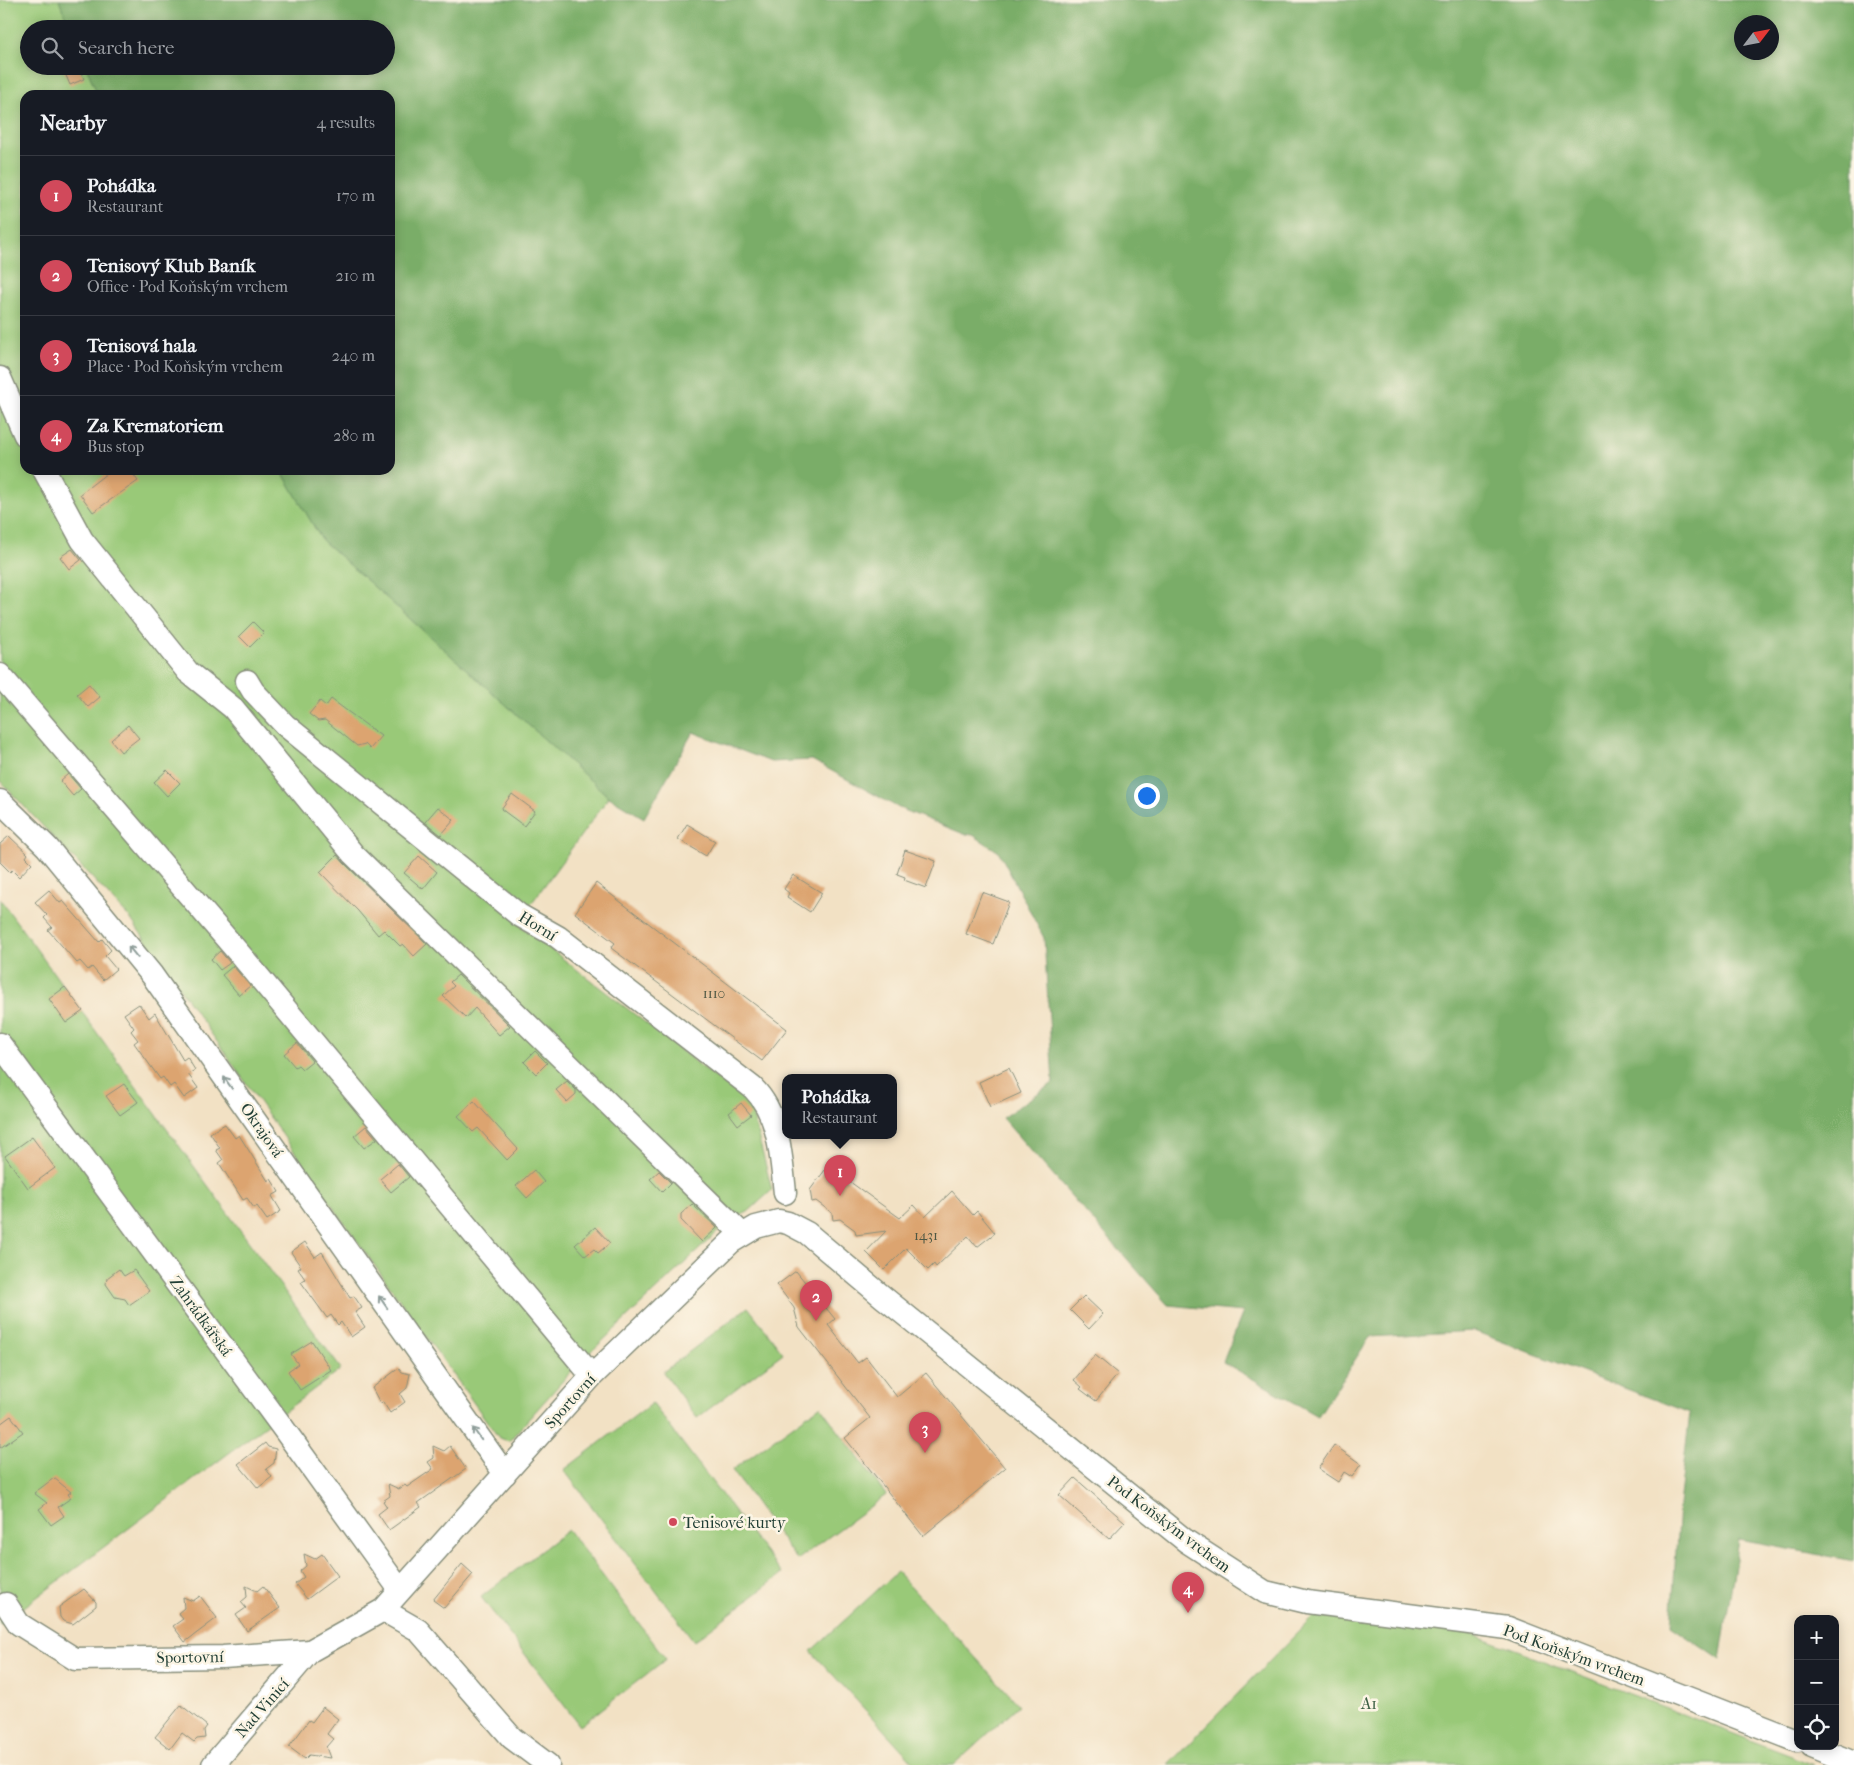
<!DOCTYPE html>
<meta charset="utf-8">
<style>
:root{--surface:#171b24;--page:#20242c;--text:#f1f3f6;--muted:#9ea1a6;--line:#363941;--accent:#d1495b}
body{margin:0;font-family:"IM FELL French Canon",serif;background:var(--page);color:var(--text)}
.controls{position:absolute;right:15px;bottom:15px;display:grid;overflow:hidden;border-radius:10px;box-shadow:0 2px 12px #0003}
.controls button{width:45px;height:45px;display:grid;place-items:center;padding:0;border:0;border-bottom:1px solid var(--line);background:var(--surface);color:var(--text);font:25px sans-serif}
.compass{position:absolute;left:1734px;top:15px;width:45px;height:45px;border-radius:50%;background:var(--surface);box-shadow:0 2px 12px #0003;rotate:58deg}
.you{position:absolute;left:1146px;top:795px;width:18px;height:18px;margin:-12px;border:4px solid #fff;border-radius:50%;background:#1a73e8;box-shadow:0 0 0 8px #1a73e833}
.badge{display:grid;place-items:center;width:32px;height:32px;border-radius:50%;background:var(--accent);color:#fff;font-size:16px;font-weight:700}
.pin{position:absolute;translate:-50% -41px;filter:drop-shadow(0 1px 2px #0008)}
.pin::after{content:'';position:absolute;top:26px;width:18px;height:15px;background:inherit;clip-path:polygon(0 0,100% 0,50% 100%)}
.popup{position:absolute;left:782px;top:1074px;width:115px;height:65px;box-sizing:border-box;display:grid;place-content:center;border-radius:10px;background:var(--surface);filter:drop-shadow(0 1px 4px #0005);font-size:16px;white-space:nowrap;color:var(--muted)}
.popup b{font-size:19px;color:var(--text)}
.popup::after{content:'';position:absolute;left:50%;top:100%;margin-left:-10px;border:10px solid transparent;border-top-color:var(--surface)}
.list{margin:0;padding:0;list-style:none}
h2{display:flex;justify-content:space-between;align-items:center;height:65px;margin:0;padding:0 20px;font-size:21px}
h2 small{font-size:16px;font-weight:400;color:var(--muted)}
.list li{display:grid;grid-template-columns:32px 1fr auto;gap:15px;align-items:center;box-sizing:border-box;height:80px;padding:0 20px;border-top:1px solid var(--line)}
.list b{display:block;font-size:19px;white-space:nowrap}
.list p{margin:0;font-size:16px;white-space:nowrap;color:var(--muted)}
.list em{font-size:16px;font-style:normal;color:var(--muted)}
.icon{flex:none;width:28px;height:28px;fill:none;stroke:currentColor;stroke-width:2;stroke-linecap:round;stroke-linejoin:round}
.map{position:relative;flex:none;width:1854px;height:1765px;overflow:hidden}
.search{position:absolute;background:var(--surface);box-shadow:0 2px 12px #0003;left:20px;top:20px;width:375px;height:55px;display:flex;align-items:center;gap:12px;box-sizing:border-box;padding:0 18px;border-radius:28px;color:var(--muted);font-size:19px}
.panel{position:absolute;background:var(--surface);box-shadow:0 2px 12px #0003;left:20px;top:90px;width:375px;height:385px;border-radius:15px}
.map>svg:first-child{display:block}
</style>
<div class="map">
<svg width="1854" height="1765" viewBox="0 0 1854 1765">
<rect width="100%" height="100%" fill="#fcf5e5"/>
<filter id="ink" filterUnits="userSpaceOnUse"><feTurbulence type="fractalNoise" baseFrequency=".02" numOctaves="2"/><feDisplacementMap in="SourceGraphic" scale="10" xChannelSelector="R" yChannelSelector="G"/><feConvolveMatrix kernelMatrix="1 2 1 2 8 2 1 2 1" color-interpolation-filters="sRGB"/></filter>
<filter id="wash" filterUnits="userSpaceOnUse"><feTurbulence type="fractalNoise" baseFrequency=".0096" numOctaves="4" result="noise"/><feDisplacementMap in="SourceGraphic" scale="20" xChannelSelector="R" yChannelSelector="G"/><feGaussianBlur stdDeviation="1.12" result="paint"/><feColorMatrix in="noise" values="0 0 0 0 0 0 0 0 0 0 0 0 0 0 0 0 0 1.4 0 .05"/><feComposite in="paint" operator="in"/></filter>
<g filter="url(#wash)">
<rect width="100%" height="100%" fill="#f2e1c4"/>
<path fill="#99c978" stroke="#5c8356" d="M0 0H59L70 29H29V66H86L98 95H25V470H281L322 540 609 797 517 923 750 1104 772 1190 748 1212 730 1220 575 1367 509 1441 499 1438 362 1248 130 918 0 781Z
M0 899 341 1369 0 1625Z
M748 1307 783 1353 697 1418 663 1372Z
M652 1403 782 1574 694 1641 564 1470Z
M820 1406 886 1495 797 1560 732 1470Z
M568 1530 666 1659 580 1726 481 1597Z
M897 1572 1019 1705 954 1765H916L811 1651Z
M1313 1617 1460 1629 1815 1765H1168Z"/>
<path fill="#7aad68" stroke="#4c754e" fill-rule="evenodd" d="M59 0H1854V1561L1739 1540 1720 1660 1671 1626 1679 1505 1690 1413 1474 1331 1370 1337 1318 1416 1223 1362 1243 1312 1168 1305 1002 1118 1053 1083 1044 938 999 852 973 835 964 834 899 808 812 760 771 762 693 732 644 818 609 797 322 540 281 470H390V95H98L86 66H386V29H70ZM1742 22H1772V52H1742Z"/>
<g id="blocks">
<path fill="#dca46f" d="M62 66H78L84 79 70 85Z
M111 470H130L138 481 93 512 80 494Z
M72 549 81 560 69 569 60 557Z
M253 622 264 633 250 647 239 636Z
M89 684 100 697 88 707 77 694Z
M331 699 381 736 370 749 365 744 357 746 325 720 318 721 309 714 320 701 326 706Z
M128 725 139 738 121 752 111 740Z
M167 770 180 783 167 796 154 782Z
M68 774 81 789 73 796 60 781Z
M512 794 535 811 524 826 501 809Z
M438 807 454 820 441 835 425 822Z
M687 824 715 841 706 856 678 839Z
M9 836 28 854 26 857 32 863 19 877 12 870 10 872 0 862V844Z
M905 850 936 861 926 888 904 880 905 877 897 874Z
M337 855 344 863 427 944 414 956 403 944 400 946 384 930 378 935 358 911 320 872Z
M419 856 437 872 423 889 404 873Z
M793 875 822 893 810 912 787 897 789 893 784 889Z
M596 883 787 1029 762 1061 611 948 615 943 575 913Z
M49 890 60 903 63 901 99 942 102 939 111 950 105 956 116 969 103 980 92 967 88 970 80 961 77 963 48 930 52 927 44 918 47 915 35 902Z
M982 892 1009 902 993 944 966 934Z
M220 951 230 963 220 970 211 959Z
M233 966 250 986 239 995 222 975Z
M458 975 510 1026 499 1035 475 1008 466 1018 443 996 454 986 450 982Z
M65 987 83 1011 66 1023 49 999Z
M139 1004 149 1018 155 1013 183 1060 187 1057 195 1070 188 1074 198 1088 184 1098 174 1084 170 1087 163 1077 160 1079 134 1043 138 1040 131 1031 134 1028 124 1014Z
M297 1043 312 1061 302 1069 298 1065 295 1067 284 1054Z
M535 1051 547 1063 536 1074 524 1062Z
M1009 1068 1021 1093 990 1107 979 1082Z
M567 1081 576 1090V1094L567 1102 556 1090Z
M124 1084 138 1102 120 1115 106 1096Z
M474 1101 518 1149 507 1160 478 1128 473 1132 458 1116Z
M741 1103 751 1115 738 1125 729 1113Z
M225 1124 235 1138 239 1135 268 1181 271 1179 279 1192 272 1196 281 1211 267 1220 257 1206 254 1208 247 1198 243 1200 219 1163 223 1160 216 1150 220 1148 210 1133Z
M366 1126 377 1139 364 1148 354 1136Z
M32 1137 55 1168 28 1188 5 1156Z
M398 1164 409 1177 391 1192 380 1179Z
M828 1166 900 1218 914 1205 925 1217 952 1191 973 1215 977 1211 995 1233 977 1247 968 1236 936 1267 934 1264 928 1270 906 1248 884 1270 866 1252 886 1231 856 1235 855 1230 840 1219 833 1220 832 1213 816 1201 812 1202 810 1190Z
M534 1170 544 1182 527 1198 516 1186Z
M659 1171 671 1183 662 1192 650 1179Z
M692 1204 717 1228 702 1242 681 1220V1214Z
M595 1227 610 1243 598 1253 594 1249 585 1256 575 1245Z
M305 1242 315 1257 322 1252 350 1298 354 1296 362 1308 355 1312 365 1327 351 1337 341 1322 338 1325 331 1315 327 1318 301 1282 305 1279 298 1269 301 1267 291 1252Z
M119 1269 124 1276 134 1270 149 1291 129 1305 125 1299 115 1297 106 1284 107 1278Z
M796 1271 835 1319 828 1325 858 1363 866 1357 897 1397 926 1373 1005 1468 923 1536 845 1438 870 1418 799 1327 794 1308 777 1285Z
M1084 1296 1103 1314 1089 1329 1070 1310Z
M312 1341 331 1370 300 1390 288 1371 298 1364 291 1354Z
M1095 1355 1118 1374 1096 1401 1080 1389 1082 1387 1074 1380Z
M399 1368 402 1372 410 1374 407 1388 400 1394 405 1402 390 1413 383 1402 380 1403 372 1388Z
M11 1416 23 1432 0 1448V1424Z
M265 1443 268 1447 276 1449 274 1463 266 1469 272 1477 258 1488 238 1464Z
M1334 1445 1361 1464 1352 1477 1344 1472 1338 1482 1318 1469Z
M433 1446 444 1451 450 1446 466 1469 418 1503 421 1507 389 1530 378 1514 387 1507 383 1501 390 1496 388 1484 399 1489 405 1485 407 1487 433 1469 428 1462 434 1458Z
M54 1478 71 1492 68 1494 71 1498 58 1507 64 1516 51 1525 39 1509 47 1503 34 1493Z
M1075 1478 1125 1522 1109 1539 1059 1495Z
M304 1554 315 1559 322 1554 338 1576 307 1599 295 1584 304 1577 300 1571 306 1566Z
M462 1564 473 1574 444 1608 433 1600Z
M246 1586 257 1591 263 1586 280 1608 247 1631 236 1615 246 1608 241 1602 247 1597Z
M84 1589 96 1602V1606L73 1624 63 1621 60 1617 59 1607Z
M200 1596 217 1618 185 1642 173 1626 183 1619 178 1613 184 1608 183 1597 193 1601Z
M181 1705 207 1726 204 1730 205 1738 197 1739 194 1742 182 1733 170 1749 155 1737Z
M323 1707 338 1719 327 1734 333 1739 326 1747 330 1758 309 1755 305 1759 289 1747 309 1720 312 1722Z"/>
</g>
</g>
<g filter="url(#ink)">
<use href="#blocks" fill-opacity="0" stroke="#888f7c" stroke-width="1"/>
<g fill="none" stroke-linecap="round" stroke-linejoin="round">
<g stroke="#888f7c" stroke-width="25">
<path id="minor" d="M0 378 25 435
M44 470 82 540 188 672 233 708 353 854 742 1234
M0 675 244 959 592 1376
M247 681 253 691 285 725 519 915 558 937 753 1088C780 1115 781 1157 785 1193
M0 801 47 847 152 975 505 1474
M0 1044 283 1428 400 1590
M6 1604 19 1624 75 1659 223 1657 310 1651 383 1610 592 1376 731 1242 756 1227 779 1221 788 1223 807 1233 883 1297 1186 1541 1265 1592 1307 1602 1508 1628 1798 1741
M383 1610 418 1630 512 1738 548 1765
M1812 1746 1854 1763
M213 1765 310 1651"/>
</g>
<use href="#minor" stroke="#fff" stroke-width="22"/>
</g>
<defs><path id="oneway-shaft" d="M-6 0H5M1.5-3L5.5 0L1.5 3" fill="none" stroke-width="1.6" stroke-linecap="round" stroke-linejoin="round" transform="scale(1.25)"/></defs>
<g stroke="#8f9e9a">
<use href="#oneway-shaft" transform="translate(133 952) rotate(-129)"/>
<use href="#oneway-shaft" transform="translate(228 1083) rotate(-125)"/>
<use href="#oneway-shaft" transform="translate(383 1302) rotate(-125)"/>
<use href="#oneway-shaft" transform="translate(477 1434) rotate(-125)"/>
</g>
</g>
<circle fill="#d1495b" stroke="#fcf5e5" stroke-width="2" cx="673" cy="1522" r="5"/>
<g text-anchor="middle" dominant-baseline="central" stroke-width="5" stroke-linejoin="round" paint-order="stroke">
<g font-size="14" fill="#4e5743">
<text x="714" y="993">1110</text>
<text x="926" y="1235">1431</text>
</g>
<g font-size="16" fill="#1f3d34" stroke="#fcf5e5">
<text transform="translate(538 926) rotate(32)">Horní</text>
<text transform="translate(262 1130) rotate(55)">Okrajová</text>
<text transform="translate(201 1316) rotate(54)">Zahrádkářská</text>
<text transform="translate(570 1401) rotate(-48)">Sportovní</text>
<text transform="translate(1169 1524) rotate(37)">Pod Koňským vrchem</text>
<text transform="translate(1574 1655) rotate(20)">Pod Koňským vrchem</text>
<text transform="translate(190 1657) rotate(-1)">Sportovní</text>
<text transform="translate(262 1708) rotate(-49)">Nad Vinicí</text>
</g>
<g font-size="16" fill="#1f3d34" stroke="#fcf5e5" text-anchor="start">
<text x="683" y="1522">Tenisové kurty</text>
</g>
<g font-size="16" fill="#3e6045" stroke="#fcf5e5">
<text x="1369" y="1703">A1</text>
</g>
</g>
</svg>
<div class="controls">
<button>+</button>
<button>−</button>
<button><svg class="icon" aria-label="locate" viewBox="0 0 24 24"><circle cx="12" cy="12" r="6"/><path d="M12 2v4M12 18v4M2 12h4M18 12h4"/></svg></button>
</div>
<svg class="compass" viewBox="-18 -18 36 36"><path d="M0-13l5 13h-10z" fill="#e53935"/><path d="M0 13l5-13h-10z" fill="#9ea1a6"/></svg>
<div class="you"></div>
<div class="pin badge" style="left:840px;top:1196px">1</div>
<div class="popup"><b>Pohádka</b>Restaurant</div>
<div class="pin badge" style="left:816px;top:1321px">2</div>
<div class="pin badge" style="left:925px;top:1453px">3</div>
<div class="pin badge" style="left:1188px;top:1613px">4</div>
<div class="search"><svg class="icon" aria-label="search" viewBox="0 0 24 24"><circle cx="10" cy="10" r="6"/><path d="M15 15l6 6"/></svg>Search here</div>
<section class="panel">
<h2>Nearby<small>4 results</small></h2>
<ul class="list">
<li><span class="badge">1</span><div><b>Pohádka</b><p>Restaurant</p></div><em>170 m</em></li>
<li><span class="badge">2</span><div><b>Tenisový Klub Baník</b><p>Office · Pod Koňským vrchem</p></div><em>210 m</em></li>
<li><span class="badge">3</span><div><b>Tenisová hala</b><p>Place · Pod Koňským vrchem</p></div><em>240 m</em></li>
<li><span class="badge">4</span><div><b>Za Krematoriem</b><p>Bus stop</p></div><em>280 m</em></li>
</ul>
</section>
</div>
